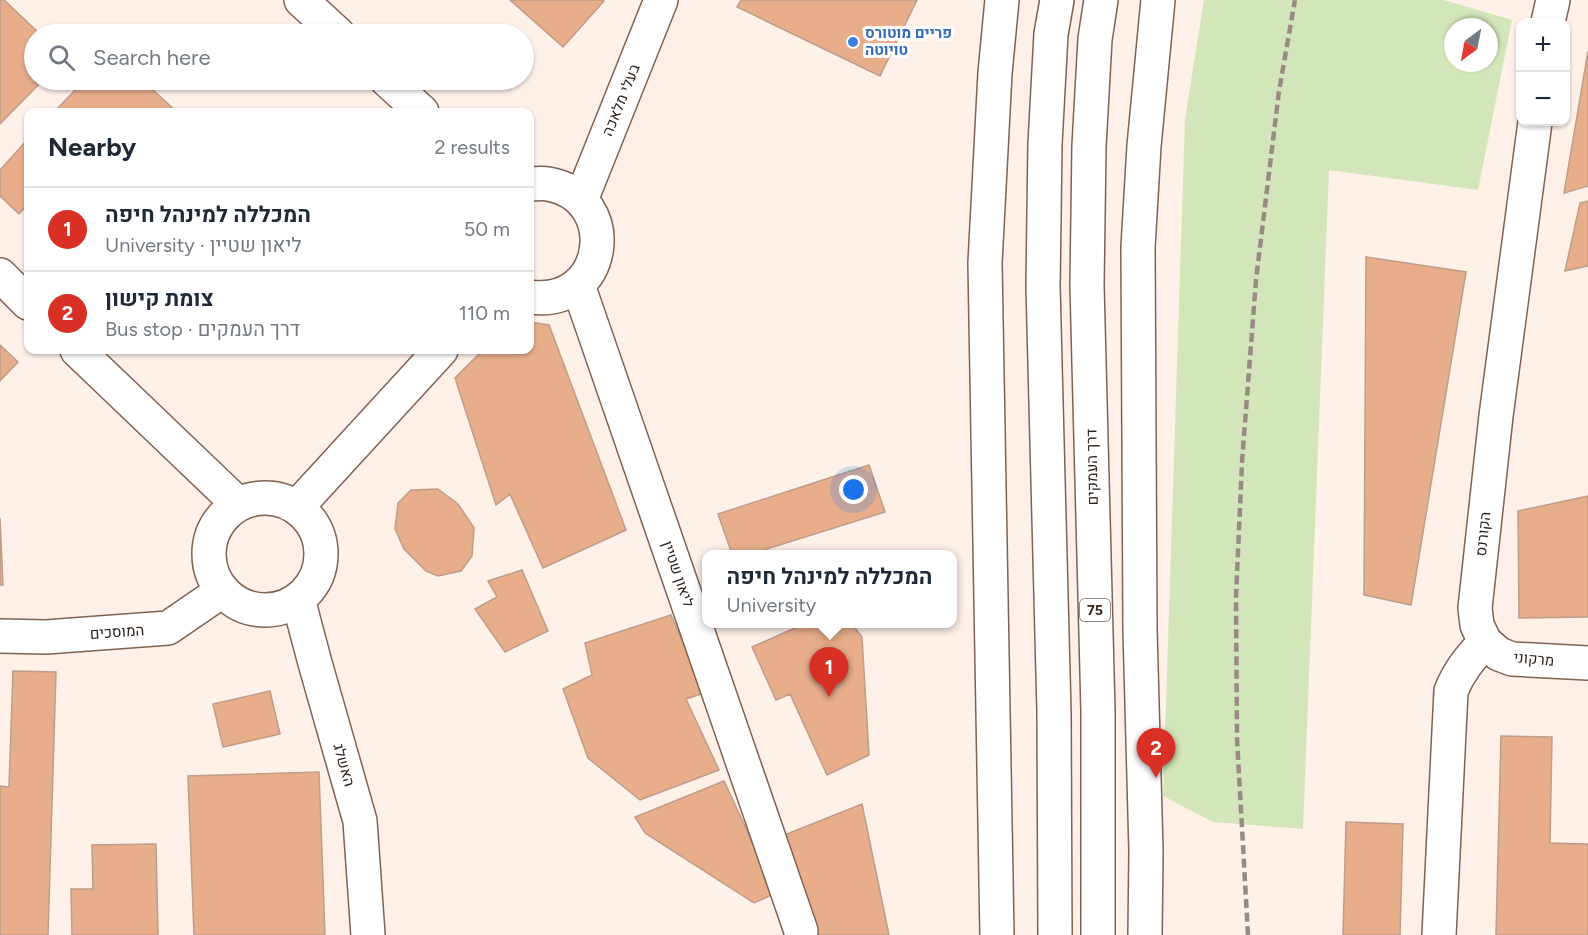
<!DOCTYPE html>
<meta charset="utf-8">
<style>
:root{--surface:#fff;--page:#f6f6f7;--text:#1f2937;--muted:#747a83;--line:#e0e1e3;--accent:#d93025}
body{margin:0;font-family:Figtree,Heebo,sans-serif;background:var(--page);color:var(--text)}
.controls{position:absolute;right:18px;top:18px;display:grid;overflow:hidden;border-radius:12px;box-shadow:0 2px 4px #0004}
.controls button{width:54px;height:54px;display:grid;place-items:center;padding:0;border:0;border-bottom:2px solid var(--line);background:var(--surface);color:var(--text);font:30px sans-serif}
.compass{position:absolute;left:1444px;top:18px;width:54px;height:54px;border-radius:50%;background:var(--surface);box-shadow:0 2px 4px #0004;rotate:212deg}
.you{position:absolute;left:854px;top:490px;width:21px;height:21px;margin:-15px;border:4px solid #fff;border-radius:50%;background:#1a73e8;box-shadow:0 0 0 9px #1a73e833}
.badge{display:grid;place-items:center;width:39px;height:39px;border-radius:50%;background:var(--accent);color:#fff;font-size:20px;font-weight:700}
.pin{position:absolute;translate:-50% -50px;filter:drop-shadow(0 2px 3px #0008)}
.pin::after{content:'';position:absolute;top:32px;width:21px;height:18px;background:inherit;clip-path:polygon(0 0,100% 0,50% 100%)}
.popup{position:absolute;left:702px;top:550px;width:255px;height:78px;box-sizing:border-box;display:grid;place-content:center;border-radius:12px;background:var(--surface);filter:drop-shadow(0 2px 4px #0005);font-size:20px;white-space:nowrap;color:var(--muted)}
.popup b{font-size:22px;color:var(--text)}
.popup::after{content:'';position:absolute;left:50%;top:100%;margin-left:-12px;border:12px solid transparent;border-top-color:var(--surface)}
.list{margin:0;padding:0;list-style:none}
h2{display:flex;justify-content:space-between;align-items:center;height:78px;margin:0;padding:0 24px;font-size:26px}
h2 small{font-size:20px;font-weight:400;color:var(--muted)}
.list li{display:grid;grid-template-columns:39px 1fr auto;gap:18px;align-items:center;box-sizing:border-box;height:84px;padding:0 24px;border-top:2px solid var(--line)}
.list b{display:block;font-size:22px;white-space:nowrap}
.list p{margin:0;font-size:20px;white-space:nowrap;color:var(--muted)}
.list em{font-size:20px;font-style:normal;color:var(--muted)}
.icon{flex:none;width:33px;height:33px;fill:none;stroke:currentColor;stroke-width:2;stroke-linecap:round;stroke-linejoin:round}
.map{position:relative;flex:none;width:1588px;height:935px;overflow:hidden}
.search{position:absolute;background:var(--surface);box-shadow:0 2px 4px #0004;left:24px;top:24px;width:510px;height:66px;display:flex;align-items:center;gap:15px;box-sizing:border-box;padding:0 21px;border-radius:33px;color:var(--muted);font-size:22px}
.panel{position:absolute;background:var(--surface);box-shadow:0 2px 4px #0004;left:24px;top:108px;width:510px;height:246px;border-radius:12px}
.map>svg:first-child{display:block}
</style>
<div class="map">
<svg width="1588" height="935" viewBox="0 0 1588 935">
<rect width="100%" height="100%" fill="#fff0e8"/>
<path fill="#d3e6b9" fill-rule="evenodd" d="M1204 0H1444L1512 20 1478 190 1329 170 1303 829 1213 822 1163 796 1185 119ZM1453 27H1489V63H1453Z"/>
<path fill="#e8ae8c" stroke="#be9d8a" stroke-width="1.5" d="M0 0H4L40 34H34V80H43L0 124Z
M510 0H603L604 1 563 47Z
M741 0H917L880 76 737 7Z
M1588 51V186L1564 193Z
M85 80H142L177 112H118L116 111 114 112H54Z
M28 139V204L19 214 0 196V170Z
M1588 201V266L1565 271 1580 203Z
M1366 257 1466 272 1411 605 1364 595Z
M530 322 549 325 626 530 543 568 510 494 496 505 455 378 483 350H530Z
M0 345 18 362 0 381Z
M869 465 885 512 751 554H732L718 514Z
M438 489 458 504 474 528 472 556 461 571 438 576 426 571 404 549 395 529 398 503 411 490Z
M1588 496V617L1519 618 1518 511Z
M0 518 3 585H0Z
M522 570 548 631 505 652 475 609 497 597 488 581Z
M671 615 704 693 686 699 719 770 640 800 588 758 563 689 592 675 585 643Z
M804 624H852L862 637 869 755 827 775 790 694 776 700 752 647Z
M13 671 56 672 48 935H0V786L9 787Z
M270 691 280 734 223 747 213 704Z
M1501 736 1552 737 1550 843 1588 844V935H1496Z
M319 772 325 935H194L188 776Z
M724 781 776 893 754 903 645 833 635 817Z
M862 804 889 935H808L772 840Z
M1346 822 1403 824 1400 935H1343Z
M156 844 158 935H72L71 889H93L92 845Z"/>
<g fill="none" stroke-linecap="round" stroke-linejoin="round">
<g stroke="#806250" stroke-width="36">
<path id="minor" d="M301 0 338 34
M1548 22 1553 0
M387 80 422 112
M1535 122 1496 416 1475 608 1477 625 1485 642 1499 654 1512 659 1588 663
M530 184C535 184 542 183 548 184 623 197 608 308 530 297
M581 200 661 0
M0 275 28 303
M578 285 801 931
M77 350 238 504
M209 554a56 56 0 1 1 112 0a56 56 0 1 1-112 0Z
M297 507 441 350
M298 599 315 663 360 821 368 935
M0 636 46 637 168 628 222 591
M1439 935 1451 691C1459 671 1470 658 1485 642"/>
</g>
<g stroke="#806250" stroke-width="36">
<path id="highway" d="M997 935 985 263 995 73 1002 0
M1055 935 1054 712 1043 286 1045 144 1051 34 1057 0
M1098 935V711L1087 285 1089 146 1095 39 1101 0
M1145 935 1146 851 1140 630 1138 247 1144 146 1158 0"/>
</g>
<use href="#minor" stroke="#fff" stroke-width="33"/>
<use href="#highway" stroke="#fff" stroke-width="33"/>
<path stroke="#998b83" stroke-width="4.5" stroke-dasharray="9 4.5" stroke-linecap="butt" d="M1248 935 1237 739 1236 597 1242 462 1256 280 1279 91 1295 0"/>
</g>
<circle fill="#3f7fe0" stroke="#fff" stroke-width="2" cx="853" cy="42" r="6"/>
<g text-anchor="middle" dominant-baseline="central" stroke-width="6" stroke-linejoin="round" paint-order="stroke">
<rect fill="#fff" stroke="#6d645f" stroke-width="1.5" x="1080" y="599" width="30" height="22" rx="4.5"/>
<g font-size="14" font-weight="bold" fill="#2e221a">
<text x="1095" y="610">75</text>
</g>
<g font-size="15" font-weight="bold" fill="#366cbe" stroke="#fff" text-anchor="start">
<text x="865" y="33">פריים מוטורס<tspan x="865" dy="17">טויוטה</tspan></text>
</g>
<g font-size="15" fill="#2e221a" stroke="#fff">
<text transform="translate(621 100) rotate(-68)">בעלי מלאכה</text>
<text transform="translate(1092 467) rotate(-91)">דרך העמקים</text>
<text transform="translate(1483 534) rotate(-84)">הקורנס</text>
<text transform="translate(678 574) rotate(71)">ליאון שטיין</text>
<text transform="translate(117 632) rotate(-4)">המוסכים</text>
<text transform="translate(1534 659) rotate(5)">מרקוני</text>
<text transform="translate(344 765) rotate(74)">האשלג</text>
</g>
</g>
</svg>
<div class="controls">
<button>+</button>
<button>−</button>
</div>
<svg class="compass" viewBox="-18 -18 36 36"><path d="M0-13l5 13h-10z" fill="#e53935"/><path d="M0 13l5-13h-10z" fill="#747a83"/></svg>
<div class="you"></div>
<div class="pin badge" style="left:829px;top:697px">1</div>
<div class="popup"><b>המכללה למינהל חיפה</b>University</div>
<div class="pin badge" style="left:1156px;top:778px">2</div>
<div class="search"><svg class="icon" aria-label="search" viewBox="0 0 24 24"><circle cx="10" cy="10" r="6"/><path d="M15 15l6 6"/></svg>Search here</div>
<section class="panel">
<h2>Nearby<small>2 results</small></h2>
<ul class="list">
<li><span class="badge">1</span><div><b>המכללה למינהל חיפה</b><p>University · ליאון שטיין</p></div><em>50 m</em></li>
<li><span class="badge">2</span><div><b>צומת קישון</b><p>Bus stop · דרך העמקים</p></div><em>110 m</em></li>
</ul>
</section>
</div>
